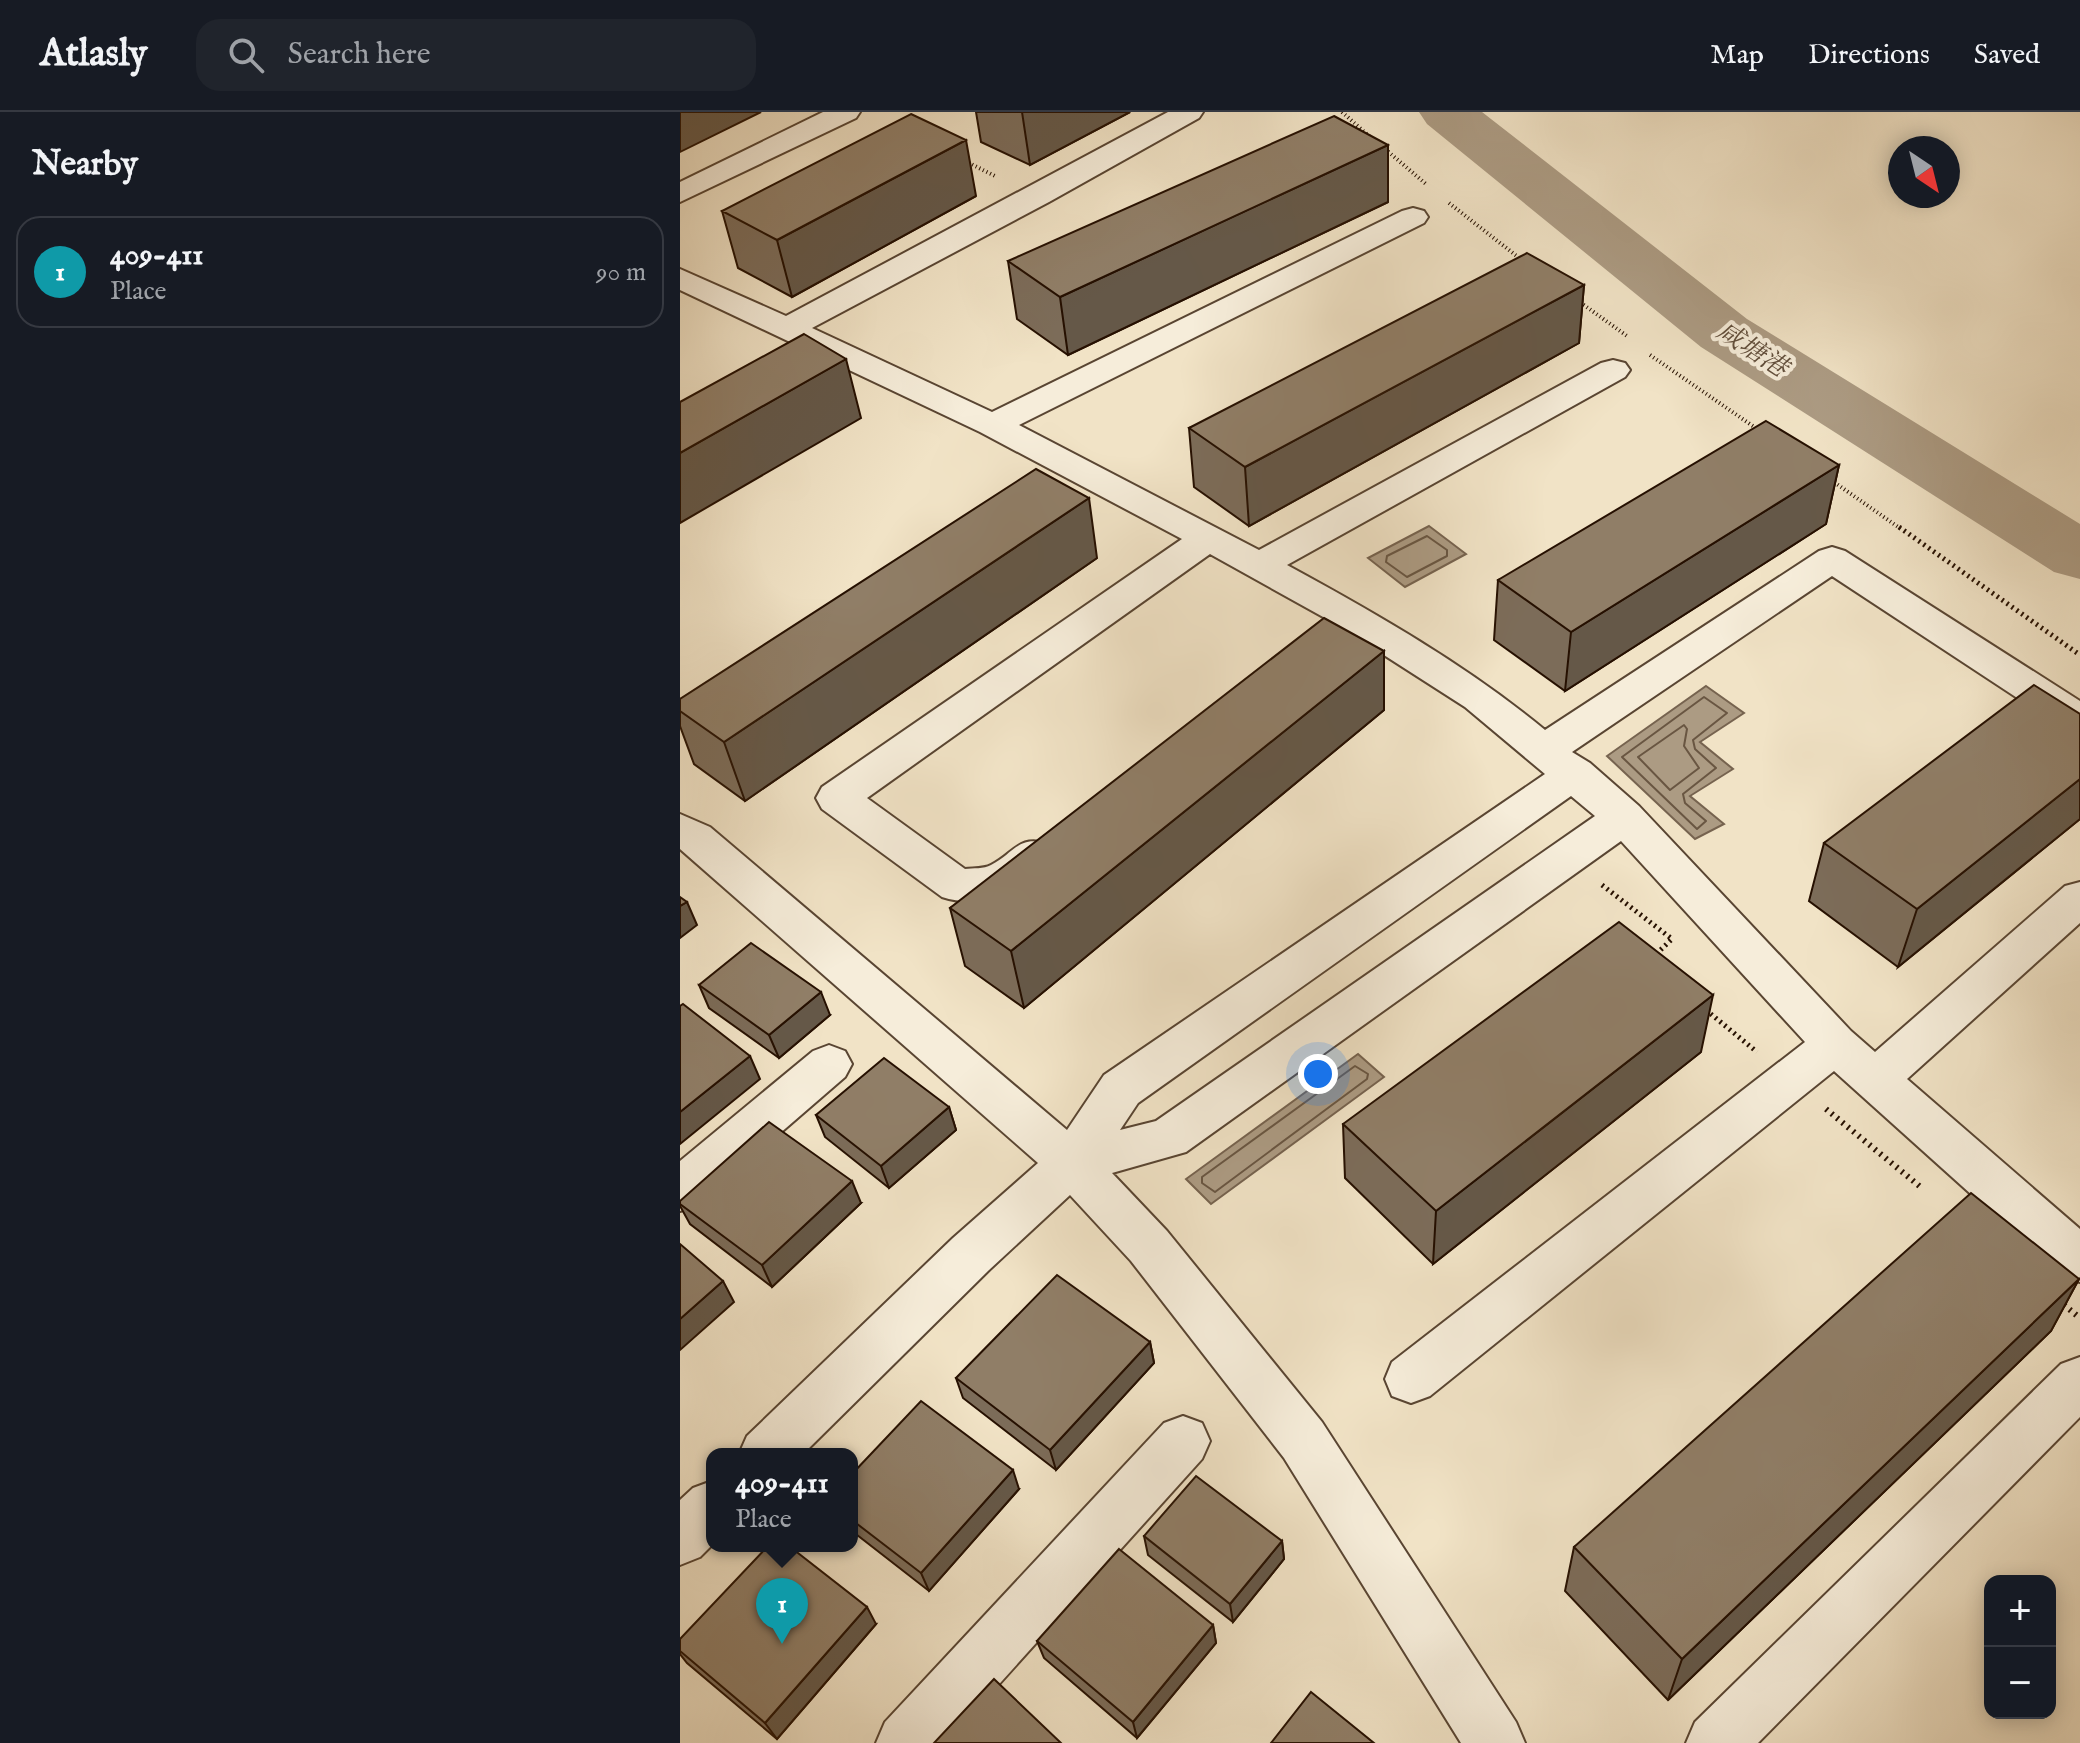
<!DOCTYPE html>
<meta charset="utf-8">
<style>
:root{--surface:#171b24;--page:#20242c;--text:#f1f3f6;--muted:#9ea1a6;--line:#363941;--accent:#c59692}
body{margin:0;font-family:"IM FELL English","Noto Serif SC",serif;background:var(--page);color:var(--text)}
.controls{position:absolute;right:24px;bottom:24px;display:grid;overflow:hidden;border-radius:16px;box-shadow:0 4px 20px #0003}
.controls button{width:72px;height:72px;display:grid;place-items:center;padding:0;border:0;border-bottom:2px solid var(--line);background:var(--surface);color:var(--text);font:40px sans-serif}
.compass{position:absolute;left:1208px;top:24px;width:72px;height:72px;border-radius:50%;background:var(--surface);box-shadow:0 4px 20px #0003;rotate:145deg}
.you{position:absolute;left:638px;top:962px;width:28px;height:28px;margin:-20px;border:6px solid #fff;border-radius:50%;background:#1a73e8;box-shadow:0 0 0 12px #1a73e833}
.badge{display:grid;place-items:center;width:52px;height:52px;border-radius:50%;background:var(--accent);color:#fff;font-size:26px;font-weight:700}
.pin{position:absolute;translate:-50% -66px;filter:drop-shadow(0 2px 4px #0008)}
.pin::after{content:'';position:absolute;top:42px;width:28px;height:24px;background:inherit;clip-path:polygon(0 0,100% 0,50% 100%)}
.popup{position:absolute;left:26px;top:1336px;width:152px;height:104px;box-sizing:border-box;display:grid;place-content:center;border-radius:16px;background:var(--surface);filter:drop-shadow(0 2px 6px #0005);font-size:26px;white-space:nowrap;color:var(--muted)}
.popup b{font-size:30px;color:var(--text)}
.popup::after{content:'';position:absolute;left:50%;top:100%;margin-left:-16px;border:16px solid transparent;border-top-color:var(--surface)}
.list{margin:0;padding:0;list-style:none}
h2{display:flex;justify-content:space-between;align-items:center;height:104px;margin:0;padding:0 32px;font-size:34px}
h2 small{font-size:26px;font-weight:400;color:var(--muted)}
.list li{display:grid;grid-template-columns:52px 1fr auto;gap:24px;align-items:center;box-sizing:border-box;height:112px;margin:0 16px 16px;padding:0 16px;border:2px solid var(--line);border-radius:24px}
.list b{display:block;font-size:30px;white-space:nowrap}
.list p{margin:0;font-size:26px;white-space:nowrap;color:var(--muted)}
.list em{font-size:26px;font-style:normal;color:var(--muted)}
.icon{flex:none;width:44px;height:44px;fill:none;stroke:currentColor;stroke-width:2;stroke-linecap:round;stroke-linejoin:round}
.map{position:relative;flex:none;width:1400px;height:1631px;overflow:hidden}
header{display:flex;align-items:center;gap:48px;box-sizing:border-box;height:112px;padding:0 40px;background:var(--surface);border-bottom:2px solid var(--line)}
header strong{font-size:38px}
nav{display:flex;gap:44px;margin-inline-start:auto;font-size:28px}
.search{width:560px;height:72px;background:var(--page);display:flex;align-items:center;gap:20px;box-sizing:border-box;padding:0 28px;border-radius:24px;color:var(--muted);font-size:30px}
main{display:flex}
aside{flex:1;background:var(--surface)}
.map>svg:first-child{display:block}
</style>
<header>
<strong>Atlasly</strong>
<div class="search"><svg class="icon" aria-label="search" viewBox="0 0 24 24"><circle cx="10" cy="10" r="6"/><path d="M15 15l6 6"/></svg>Search here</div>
<nav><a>Map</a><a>Directions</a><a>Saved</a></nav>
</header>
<main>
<aside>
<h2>Nearby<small></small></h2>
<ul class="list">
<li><span class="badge" style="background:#0f9aa8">1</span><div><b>409-411</b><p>Place</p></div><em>90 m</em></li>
</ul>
</aside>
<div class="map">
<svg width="1400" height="1631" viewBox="0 0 1400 1631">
<rect width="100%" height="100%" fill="#f1e3c6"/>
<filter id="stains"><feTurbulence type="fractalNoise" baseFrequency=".0025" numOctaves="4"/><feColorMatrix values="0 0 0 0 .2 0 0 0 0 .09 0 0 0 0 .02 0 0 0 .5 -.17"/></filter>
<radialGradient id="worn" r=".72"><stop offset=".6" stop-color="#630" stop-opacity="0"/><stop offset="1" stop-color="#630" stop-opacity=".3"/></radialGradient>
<path fill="#ac9b83" stroke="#76634f" stroke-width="2" d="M749 414 786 442 725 475 688 446Z
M1026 574 1064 601 1020 630 1053 657 1010 684 1044 712 1015 727 927 644Z
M678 942 704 965 531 1092 506 1067Z"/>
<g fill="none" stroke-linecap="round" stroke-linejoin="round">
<path stroke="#695642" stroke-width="2" d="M747 424 767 438V444L727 465 706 450 707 444Z
M1024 585 1047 601 1013 628 1015 637 1036 656 1003 682 1005 691 1026 709 1017 717 942 645Z
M1004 613 1007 617 1004 634 1019 656 990 678 958 645Z
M675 954 688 962 687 967 535 1080 522 1071V1065Z"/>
<path fill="#ac9b83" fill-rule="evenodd" d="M739 0H802L1067 207 1400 412V467L1374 460 1021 235 747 12Z"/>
<g stroke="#594532" stroke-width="4">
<path id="street" d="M143 0H180L176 6 0 90V70Z
M488 0H523L519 6 369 90 132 216 312 300 722 99 733 96 744 99 748 105 744 111 339 313 579 438 921 251 933 248 945 251 950 258 945 265 607 453C697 502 786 553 865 618L1139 439 1152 435 1165 439 1400 589V622L1386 618 1152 464 892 640 910 651 959 694 1171 919 1195 940 1385 774 1400 770V811L1227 967 1400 1117V1170L1382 1164 1154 959 750 1284 731 1291 712 1284 705 1267 712 1250 1125 930 941 729 506 1040 432 1061 487 1119 642 1310 836 1610 845 1631H781L604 1346 451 1149 390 1083 309 1158 123 1342H59L67 1324 273 1126 358 1051 0 737V702L30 715 387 1018 424 963 865 662 785 595 654 511 530 442 187 686 285 757C293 756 304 757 311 753 335 741 338 722 369 732L375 743C354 781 302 798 262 785L142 697 136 686 142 675 502 427 300 320 0 178V157L106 204ZM891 684 915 704 476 1009 440 1018 458 991Z
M149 933 165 939 172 952 165 965 17 1093 0 1099V1049L133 939Z
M1400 1245V1305L1078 1631H1006L1015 1610 1381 1252Z
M503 1304 522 1311 530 1329 522 1347 266 1631H196L205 1610 484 1311Z
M32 1369V1433L20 1445 0 1453V1388L13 1376Z"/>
</g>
<path stroke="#261001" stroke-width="4" stroke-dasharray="1 3" stroke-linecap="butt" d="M662 0 691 26
M705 37 746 72
M285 49 315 64
M769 91 843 149
M897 188 947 224
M970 243 1080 319
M1151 368 1221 417"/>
<path stroke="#261001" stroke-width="5" stroke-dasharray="2 4" stroke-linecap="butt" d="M1219 415 1400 543
M922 773 992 827 973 845
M1026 898 1077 940"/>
<path stroke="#261001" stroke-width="6" stroke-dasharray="2 5" stroke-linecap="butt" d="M1146 997 1243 1077
M1384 1193 1400 1206"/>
<use href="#street" fill="#f6edda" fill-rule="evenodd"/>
</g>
<path fill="#7c6c59" stroke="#261001" stroke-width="2" d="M296 0H450L350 53 301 30Z
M296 84 112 185 58 156 42 99Z
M708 90 388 243 337 207 328 149Z
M904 173 899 231 569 414 514 375 509 316Z
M1159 353 1146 412 885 579 814 528 818 468Z
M417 446 65 689 14 652 0 614V587Z
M704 539V598L344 896 285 854 270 796Z
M1400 602V707L1218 855 1129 789 1144 731Z
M19 873 150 903 99 946 29 896Z
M1021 940 753 1152 665 1066 663 1012Z
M269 995 276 1018 209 1076 145 1025 136 1003Z
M0 1089 181 1091 92 1175 10 1112 0 1094Z
M1399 1167 1371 1219 988 1588 885 1479 894 1435Z
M470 1230 474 1251 376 1358 283 1286 276 1266Z
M172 1362 339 1377 249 1479 172 1419Z
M464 1424 602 1429 604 1447 553 1510 468 1443Z
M196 1512 97 1627 7 1551 0 1542V1527Z
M533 1513 536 1531 457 1626 364 1546 357 1529Z"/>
<path fill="#655848" stroke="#261001" stroke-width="2" d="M0 0H81L0 40Z
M342 0H450L350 53Z
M286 28 296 84 112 185 97 128Z
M708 33V90L388 243 380 185Z
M904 173 899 231 569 414 565 355Z
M166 247 181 306 0 411V341Z
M1159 353 1146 412 885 579 891 520Z
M409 386 417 446 65 689 44 630Z
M704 539V598L344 896 331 839Z
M1400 667V707L1218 855 1237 797Z
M7 790 17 813 0 826V794Z
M141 880 150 903 99 946 89 923Z
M1033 883 1021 940 753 1152 756 1099Z
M70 944 80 967 0 1032V1000Z
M269 995 276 1018 209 1076 201 1054Z
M172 1069 181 1091 92 1175 82 1153Z
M1399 1167 1371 1219 988 1588 1002 1547Z
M43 1169 54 1190 0 1238V1207Z
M470 1230 474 1251 376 1358 370 1338Z
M333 1358 339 1377 249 1479 241 1461Z
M602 1429 604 1447 553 1510 550 1492Z
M187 1495 196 1512 97 1627 85 1611Z
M533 1513 536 1531 457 1626 453 1610Z"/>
<path fill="#907e67" stroke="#261001" stroke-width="2" d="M231 2 286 28 97 128 42 99Z
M654 4 708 33 380 185 328 149Z
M847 141 904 173 565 355 509 316Z
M124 222 166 247 0 341V290Z
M1086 309 1159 353 891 520 818 468Z
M356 357 409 386 44 630 0 599V587Z
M644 506 704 539 331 839 270 796Z
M1354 573 1400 602V667L1237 797 1144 731Z
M0 785 7 790 0 794Z
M939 810 1033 883 756 1099 663 1012Z
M71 831 141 880 89 923 19 873Z
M3 892 70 944 0 1000V894Z
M204 946 269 995 201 1054 136 1003Z
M89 1010 172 1069 82 1153 0 1092V1089Z
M1291 1081 1399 1167 1002 1547 894 1435Z
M0 1132 43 1169 0 1207Z
M377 1163 470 1230 370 1338 276 1266Z
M241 1289 333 1358 241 1461 172 1408V1362Z
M516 1364 602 1429 550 1492 464 1424Z
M88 1434H109L187 1495 85 1611 0 1539V1527Z
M439 1437 533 1513 453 1610 357 1529Z
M314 1567 381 1631H254Z
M631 1580 694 1631H591Z"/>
<g text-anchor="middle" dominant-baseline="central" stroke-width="8" stroke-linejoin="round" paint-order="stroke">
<g font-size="26" font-style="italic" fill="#624f3c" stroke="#f6edda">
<text transform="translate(1072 238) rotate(33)">咸塘港</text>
</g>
</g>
<rect width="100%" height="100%" filter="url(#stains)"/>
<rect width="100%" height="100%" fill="url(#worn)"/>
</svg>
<div class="controls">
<button>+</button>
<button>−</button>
</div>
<svg class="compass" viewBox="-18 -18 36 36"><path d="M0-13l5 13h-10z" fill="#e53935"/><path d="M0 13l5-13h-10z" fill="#9ea1a6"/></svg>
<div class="you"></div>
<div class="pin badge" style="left:102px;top:1532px;background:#0f9aa8">1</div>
<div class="popup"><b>409-411</b>Place</div>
</div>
</main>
